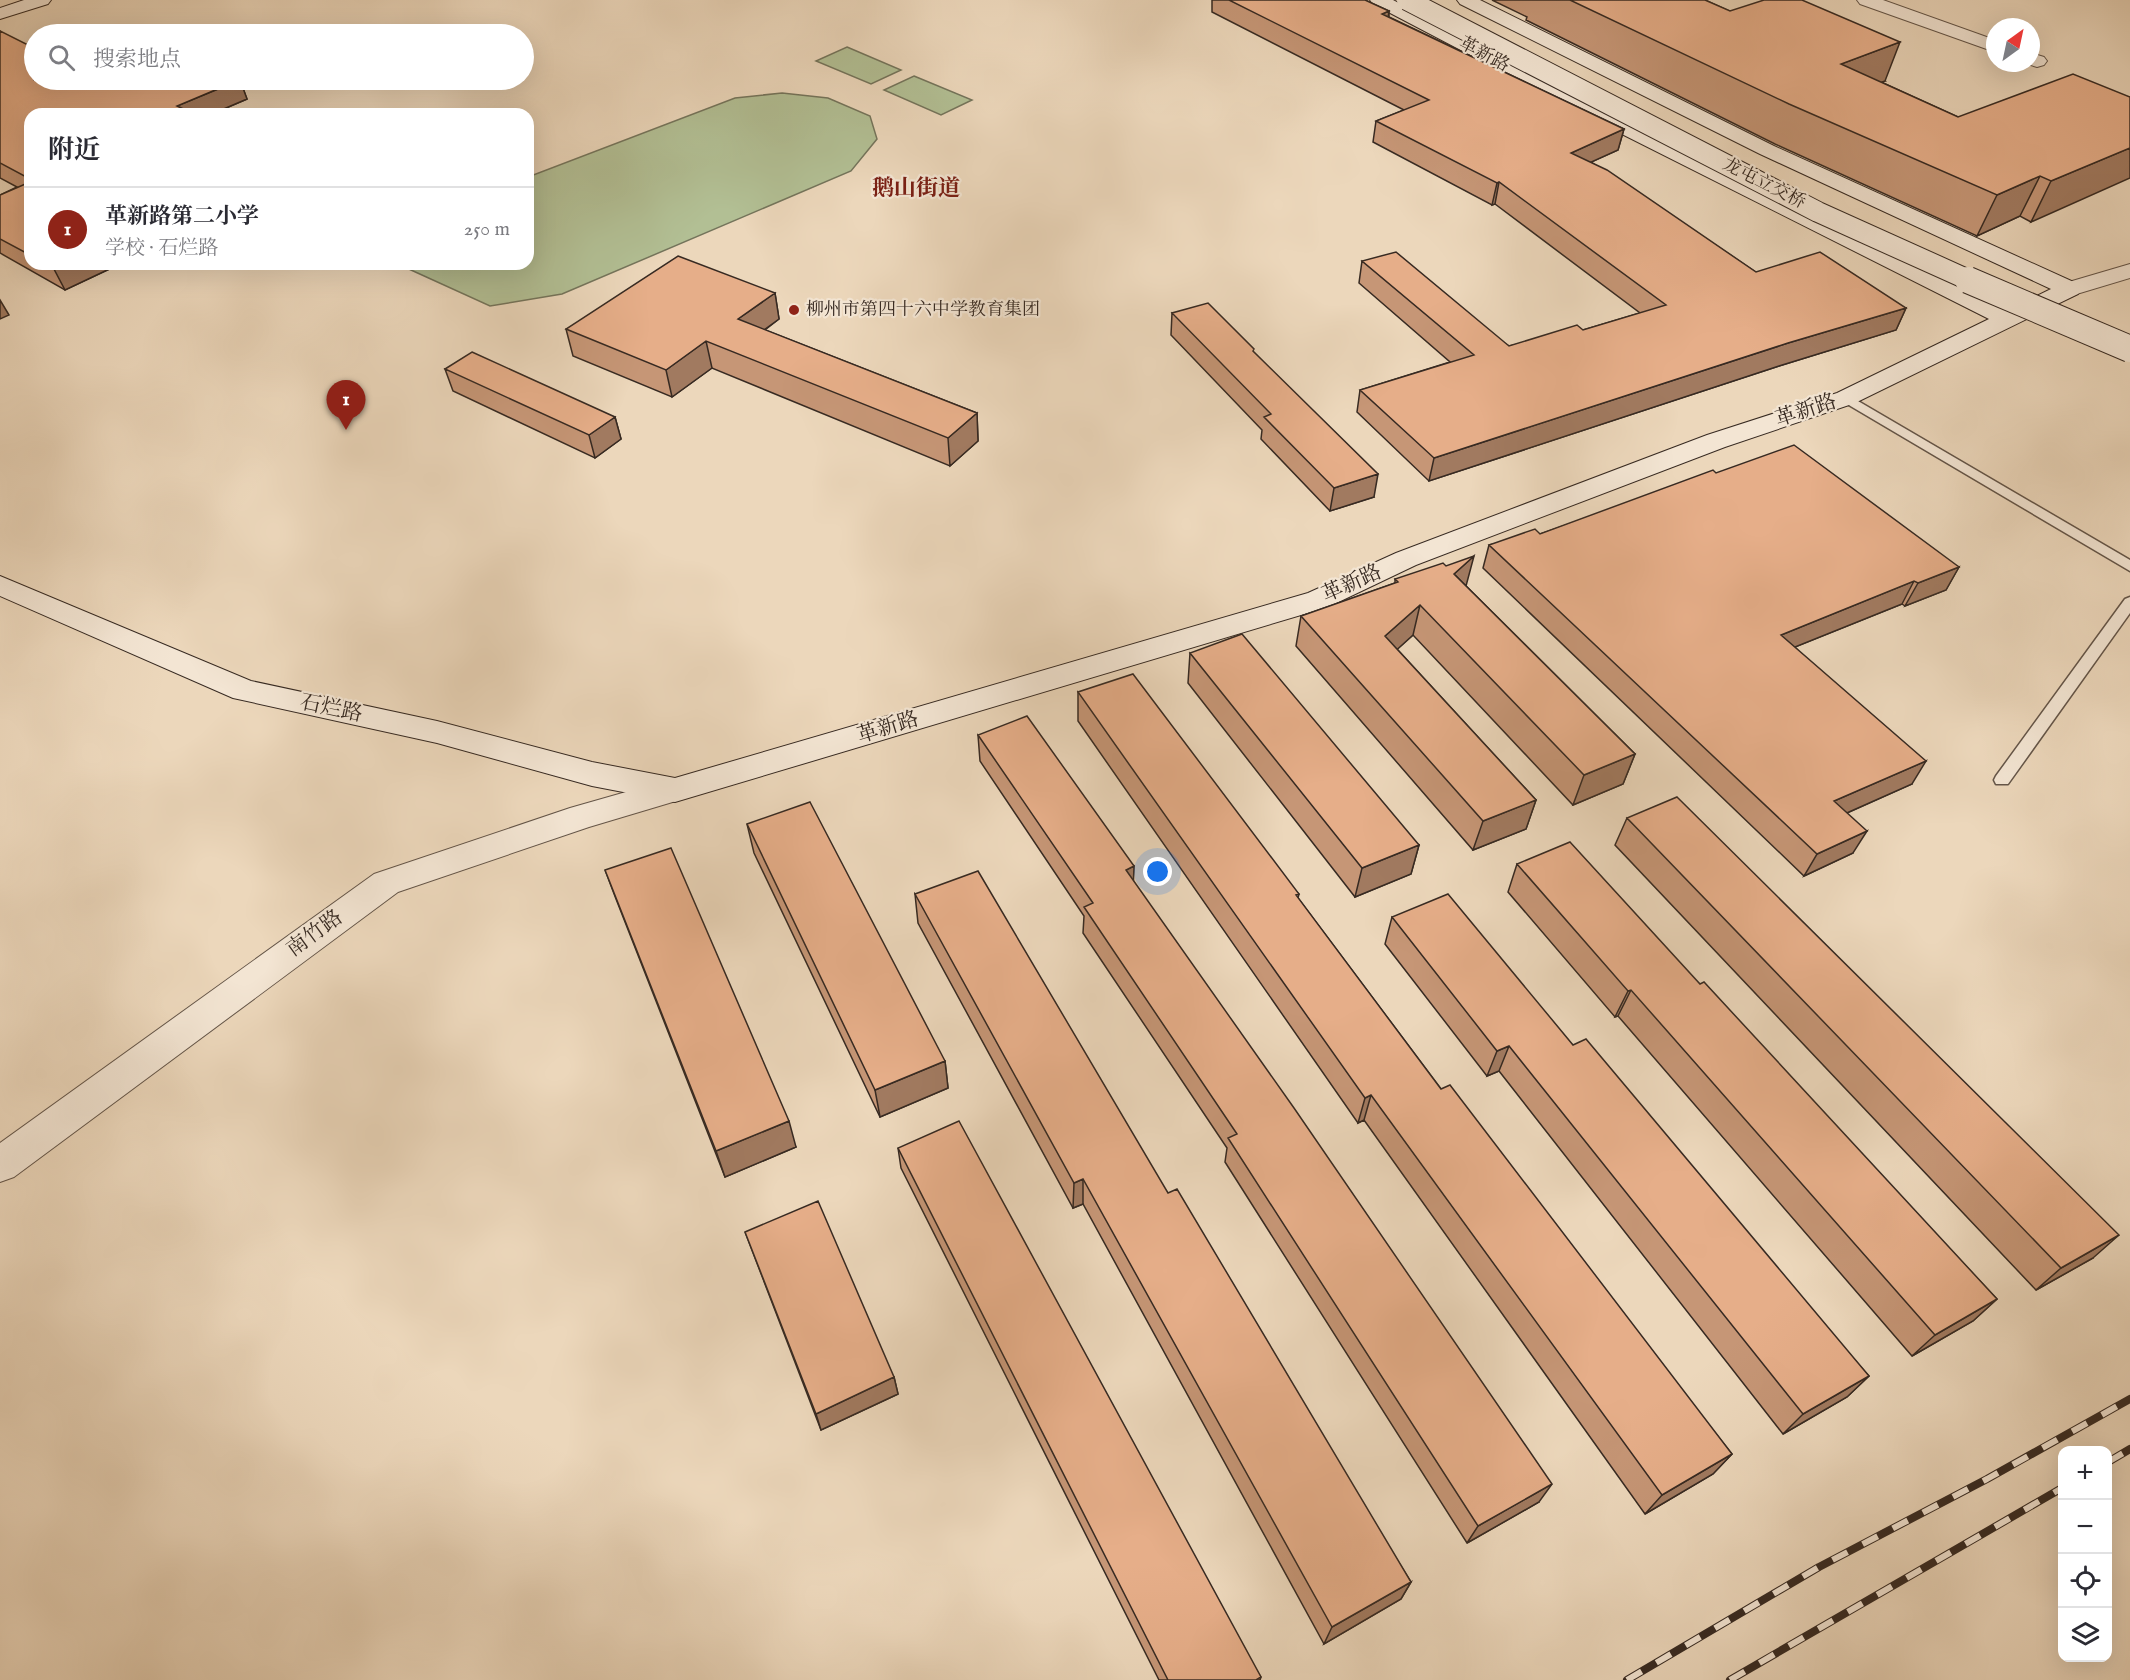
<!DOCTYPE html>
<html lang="zh">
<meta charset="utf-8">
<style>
:root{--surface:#fff;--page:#f2f2f3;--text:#2b2b33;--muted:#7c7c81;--line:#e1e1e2;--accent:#8f2418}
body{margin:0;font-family:"IM FELL English","Noto Serif SC",serif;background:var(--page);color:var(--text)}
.controls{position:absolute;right:18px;bottom:18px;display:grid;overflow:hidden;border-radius:12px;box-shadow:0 6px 24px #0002}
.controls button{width:54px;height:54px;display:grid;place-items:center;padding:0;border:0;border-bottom:2px solid var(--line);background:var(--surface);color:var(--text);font:30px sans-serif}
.compass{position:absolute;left:1986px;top:18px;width:54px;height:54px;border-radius:50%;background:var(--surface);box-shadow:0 6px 24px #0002;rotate:33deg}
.you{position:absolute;left:1158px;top:872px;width:21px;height:21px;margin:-15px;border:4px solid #fff;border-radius:50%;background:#1a73e8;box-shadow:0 0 0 9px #1a73e833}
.badge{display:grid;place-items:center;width:39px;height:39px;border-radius:50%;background:var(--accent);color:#fff;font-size:20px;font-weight:700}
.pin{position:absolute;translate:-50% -50px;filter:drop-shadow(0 2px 3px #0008)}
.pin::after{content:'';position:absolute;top:32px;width:21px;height:18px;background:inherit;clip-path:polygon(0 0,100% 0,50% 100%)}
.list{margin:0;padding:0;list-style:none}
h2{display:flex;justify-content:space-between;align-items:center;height:78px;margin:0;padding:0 24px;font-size:26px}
h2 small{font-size:20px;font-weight:400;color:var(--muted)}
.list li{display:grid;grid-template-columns:39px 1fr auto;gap:18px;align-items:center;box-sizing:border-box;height:84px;padding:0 24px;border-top:2px solid var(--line)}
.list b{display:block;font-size:22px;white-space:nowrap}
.list p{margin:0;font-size:20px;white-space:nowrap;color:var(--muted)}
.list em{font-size:20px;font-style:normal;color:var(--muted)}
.icon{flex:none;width:33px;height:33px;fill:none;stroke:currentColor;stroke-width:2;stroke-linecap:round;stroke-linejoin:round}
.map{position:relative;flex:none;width:2130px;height:1680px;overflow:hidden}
.search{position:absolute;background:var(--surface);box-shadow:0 6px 24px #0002;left:24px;top:24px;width:510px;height:66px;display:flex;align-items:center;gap:15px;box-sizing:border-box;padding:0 21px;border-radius:33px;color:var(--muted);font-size:22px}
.panel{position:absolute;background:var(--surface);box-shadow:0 6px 24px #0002;left:24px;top:108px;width:510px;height:162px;border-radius:18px}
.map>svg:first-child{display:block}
</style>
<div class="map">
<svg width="2130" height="1680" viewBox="0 0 2130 1680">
<rect width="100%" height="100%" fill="#ecd7bb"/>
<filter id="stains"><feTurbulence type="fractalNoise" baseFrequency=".00333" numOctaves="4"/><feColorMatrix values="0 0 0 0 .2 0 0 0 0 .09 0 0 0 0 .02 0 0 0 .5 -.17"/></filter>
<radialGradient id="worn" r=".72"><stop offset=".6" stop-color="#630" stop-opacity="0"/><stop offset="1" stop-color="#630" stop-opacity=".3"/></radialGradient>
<path fill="#b2bf94" stroke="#74745b" stroke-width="1.5" d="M847 47 901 70 871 84 816 61Z
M914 76 972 100 941 115 884 90Z
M782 93 828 98 870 116 877 139 851 171 562 294 490 306 400 265 528 264V177L735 98Z"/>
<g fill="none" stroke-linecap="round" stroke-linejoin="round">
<g stroke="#645548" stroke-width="3">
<path id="lane" d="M1846 394 2130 560V571L1842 401 1840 398Z
M2130 597V613L2008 784H1996L1994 780 1996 776 2125 599Z"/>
</g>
<g stroke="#645548" stroke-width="2">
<path id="street" d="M1857 0H1883L1995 40V52L1860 4Z
M2031 53 2044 57 2047 61 2044 65 2037 67 2024 63H2031Z
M2130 264V278L2070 296 2062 294 2058 289 2062 284Z
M675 778 686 782 691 790 686 798 589 827 398 892 14 1177 0 1182V1143L374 874 570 808Z"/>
</g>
<g stroke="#372a22" stroke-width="2">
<path id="secondary" d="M24 0H51L48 4 0 19V8Z
M1370 0H1393L1608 112 2008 310 2051 289 1760 154 1460 4 1457 0H1480L1774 146 2078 284 2082 289 2078 294 1855 403 1725 447 1416 565 1328 607 675 802 592 786 437 743 233 698 0 596V576L251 681 437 721 592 762 675 778 1308 593 1396 553 1707 435 1837 393 1989 319 1594 120 1373 4Z"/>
</g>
<use href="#lane" fill="#f3e5d3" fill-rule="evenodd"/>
<use href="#street" fill="#f3e5d3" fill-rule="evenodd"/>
<use href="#secondary" fill="#f3e5d3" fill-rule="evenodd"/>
<g stroke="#372a22" stroke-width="8">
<path id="rail" d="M2108 1462 2130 1449
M1627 1680 1819 1567 1987 1479 2130 1399
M1730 1680 2062 1488"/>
</g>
<use href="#rail" stroke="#f3e5d3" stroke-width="6" stroke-dasharray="17" stroke-linecap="butt"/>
<g stroke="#372a22" stroke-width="22" stroke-linecap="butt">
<path id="secondary-bridge-far1" d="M1407 0 1818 212 1971 281"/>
</g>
<g stroke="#372a22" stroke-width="28" stroke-linecap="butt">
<path id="secondary-bridge" d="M1968 280 2130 349"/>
</g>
<use href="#secondary-bridge-far1" stroke="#f3e5d3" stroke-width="20"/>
<use href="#secondary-bridge" stroke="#f3e5d3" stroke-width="26"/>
</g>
<path fill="#c69676" stroke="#372a22" stroke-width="1.5" d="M1212 0H1365L1389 11V17L1624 129 1618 150 1591 162 1756 272 1906 308 1896 330 1779 366 1429 481 1357 412 1360 390 1450 362 1359 283 1362 261 1509 346 1583 330 1640 313 1495 204 1492 205 1373 142 1376 121 1404 110 1212 12Z
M1492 0H1705L1885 81 1881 82 1958 117 2130 97 2031 222 2020 216 1977 236 1775 144 1526 20 1527 17Z
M0 31 34 80H240L247 99 212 114H30V264H120L65 290 0 253V195L17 187 0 178Z
M775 293 779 319 765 330 977 413 978 441 950 466 712 368 672 397 573 356 566 329Z
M1172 313 1254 353 1374 497 1330 511 1261 439 1262 430 1171 335Z
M445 369 615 417 621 439 595 458 453 391Z
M1716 473 1959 567 1946 590 1905 606 1902 604 1795 647 1912 784 1847 813 1853 853 1804 876 1483 568 1489 545 1540 534Z
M1395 579 1466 586 1635 754 1623 784 1573 805 1413 635 1397 649 1536 800 1526 829 1473 850 1296 646 1301 616 1395 583Z
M1190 653 1419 845 1411 874 1355 897 1188 683Z
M1078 692 1299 894 1298 898 1441 1089 1732 1454 1713 1474 1645 1514 1364 1120 1358 1123 1078 721Z
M978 735 1134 866 1133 881 1539 1502 1467 1543 1225 1162 1227 1148 1083 933 1084 916 980 761Z
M1627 818 2093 1258 2036 1290 1615 845Z
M747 824 945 1061 948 1088 880 1117 754 853Z
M1517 864 1700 984 1997 1299 1973 1321 1912 1356 1618 1016 1615 1017 1508 892Z
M605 870 796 1147 725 1177 616 899Z
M915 894 1168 1193 1411 1582 1401 1599 1324 1644 1083 1204 1073 1208 918 923Z
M1392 917 1573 1045 1869 1376 1847 1397 1783 1434 1499 1071 1487 1076 1385 944Z
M898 1148 1261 1677 1260 1680H1159L901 1168Z
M745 1232 894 1377 898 1394 821 1430Z"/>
<path fill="#a17a60" stroke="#372a22" stroke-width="1.5" d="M1389 11 1386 32 1382 14Z
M1900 42 1885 81 1826 103 1841 64Z
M240 80 247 99 212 114H180L177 106Z
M1624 129 1618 150 1565 174 1571 153Z
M2130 148V178L2031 222 2051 181Z
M2040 176 2020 216 1977 236 1997 195Z
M1499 182 1495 204 1492 205 1497 183Z
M65 264H120L65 290 54 269Z
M775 293 779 319 742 346 738 319Z
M0 300 9 315 0 319Z
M1906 308 1896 330 1779 366 1429 481 1434 458 1788 343Z
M706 341 712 368 672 397 666 370Z
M977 413 978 441 950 466 948 438Z
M615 417 621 439 595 458 589 435Z
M1378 474 1374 497 1330 511 1334 488Z
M1474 556 1466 586 1454 574Z
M1959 567 1946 590 1905 606 1918 583Z
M1914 581 1902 604 1770 657 1781 635Z
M1420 605 1413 635 1379 666 1385 636Z
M1635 754 1623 784 1573 805 1584 775Z
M1926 761 1912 784 1822 824 1834 801Z
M1536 800 1526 829 1473 850 1483 821Z
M1867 831 1853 853 1804 876 1817 854Z
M1419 845 1411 874 1355 897 1362 868Z
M1134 866 1133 893 1126 870Z
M1631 990 1618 1016 1615 1017 1628 991Z
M1509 1046 1499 1071 1487 1076 1497 1051Z
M945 1061 948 1088 880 1117 875 1090Z
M1371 1095 1364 1120 1358 1123 1365 1098Z
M789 1121 796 1147 725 1177 716 1151Z
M1083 1179V1204L1073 1208 1074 1183Z
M2119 1235 2093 1258 2036 1290 2061 1268Z
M1997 1299 1973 1321 1912 1356 1935 1335Z
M1869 1376 1847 1397 1783 1434 1803 1414Z
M894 1377 898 1394 821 1430 816 1414Z
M1732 1454 1713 1474 1645 1514 1662 1495Z
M1552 1484 1539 1502 1467 1543 1478 1526Z
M1411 1582 1401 1599 1324 1644 1332 1627Z"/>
<path fill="#e6ae89" stroke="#372a22" stroke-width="1.5" d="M1229 0H1365L1389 11 1382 14 1624 129 1571 153 1607 170 1756 272 1820 252 1906 308 1788 343 1434 458 1360 390 1474 355 1362 261 1396 252 1509 346 1577 325 1583 330 1666 305 1499 182 1497 183 1376 121 1429 100Z
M1570 0H1705L1730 11 1764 0H1802L1900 42 1841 64 1958 117 2073 74 2130 97V148L2051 181 2040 176 1997 195 1789 104Z
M0 31 34 48V80H239L177 106 194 114H30V179L0 163Z
M30 182V255L0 239V195Z
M678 256 775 293 738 319 977 413 948 438 706 341 666 370 566 329Z
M45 264H65L54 269Z
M1208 303 1254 349 1253 351 1378 474 1334 488 1264 417 1271 414 1172 313Z
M472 352 615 417 589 435 445 369Z
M1794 445 1959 567 1918 583 1914 581 1781 635 1926 761 1834 801 1867 831 1817 854 1489 545 1535 529 1540 534 1713 470 1716 473Z
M1474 556 1454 574 1635 754 1584 775 1420 605 1385 636 1536 800 1483 821 1301 616 1398 582 1395 579 1443 563 1446 566Z
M1242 634 1419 845 1362 868 1190 653Z
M1133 674 1299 894 1296 895 1441 1089 1450 1085 1732 1454 1662 1495 1371 1095 1365 1098 1078 692Z
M1027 716 1134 866 1126 870 1294 1108 1552 1484 1478 1526 1228 1138 1237 1134 1084 907 1093 903 978 735Z
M1677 797 2119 1235 2061 1268 1627 818Z
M810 802 945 1061 875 1090 747 824Z
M1570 842 1700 984 1704 982 1997 1299 1935 1335 1631 990 1628 991 1517 864Z
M671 848 789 1121 716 1151 605 870Z
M978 871 1168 1193 1177 1189 1411 1582 1332 1627 1083 1179 1074 1183 915 894Z
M1448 894 1573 1045 1586 1039 1869 1376 1803 1414 1509 1046 1497 1051 1392 917Z
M959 1121 1261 1677 1256 1680H1168L898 1148Z
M818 1201 894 1377 816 1414 745 1232Z"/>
<circle fill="#8f2418" stroke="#f3e5d3" stroke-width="2" cx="794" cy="310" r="6"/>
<g text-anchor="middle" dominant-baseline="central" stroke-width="4.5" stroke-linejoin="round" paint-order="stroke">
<g font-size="18" fill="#372a22" stroke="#f3e5d3">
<text transform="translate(1484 55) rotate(28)">革新路</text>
<text transform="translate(1764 184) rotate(27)">龙屯立交桥</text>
</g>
<g font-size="18" fill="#372a22" stroke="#f3e5d3" text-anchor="start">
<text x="806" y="310">柳州市第四十六中学教育集团</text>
</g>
<g font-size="21" fill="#372a22" stroke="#f3e5d3">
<text transform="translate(1806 411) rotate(-18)">革新路</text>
<text transform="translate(1352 584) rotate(-24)">革新路</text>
<text transform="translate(331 709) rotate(12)">石烂路</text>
<text transform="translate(888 728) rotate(-17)">革新路</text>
<text transform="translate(315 934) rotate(-36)">南竹路</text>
</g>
<g font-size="22" font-weight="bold" fill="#7a1f14" stroke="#f3e5d3">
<text x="916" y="189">鹅山街道</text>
</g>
</g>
<rect width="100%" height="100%" filter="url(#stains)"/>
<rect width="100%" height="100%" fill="url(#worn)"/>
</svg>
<div class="controls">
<button>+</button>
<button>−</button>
<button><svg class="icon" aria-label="locate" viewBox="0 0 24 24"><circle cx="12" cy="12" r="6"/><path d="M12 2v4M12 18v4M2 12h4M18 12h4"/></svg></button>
<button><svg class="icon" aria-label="layers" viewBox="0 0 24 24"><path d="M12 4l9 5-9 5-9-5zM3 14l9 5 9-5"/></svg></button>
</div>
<svg class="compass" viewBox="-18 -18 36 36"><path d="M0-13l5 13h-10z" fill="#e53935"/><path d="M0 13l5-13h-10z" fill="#7c7c81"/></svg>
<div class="you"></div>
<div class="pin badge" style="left:346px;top:430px">1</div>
<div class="search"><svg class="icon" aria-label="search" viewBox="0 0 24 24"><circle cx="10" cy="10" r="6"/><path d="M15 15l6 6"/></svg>搜索地点</div>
<section class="panel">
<h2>附近<small></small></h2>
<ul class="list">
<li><span class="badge">1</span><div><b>革新路第二小学</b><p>学校 · 石烂路</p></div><em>250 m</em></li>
</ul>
</section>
</div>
